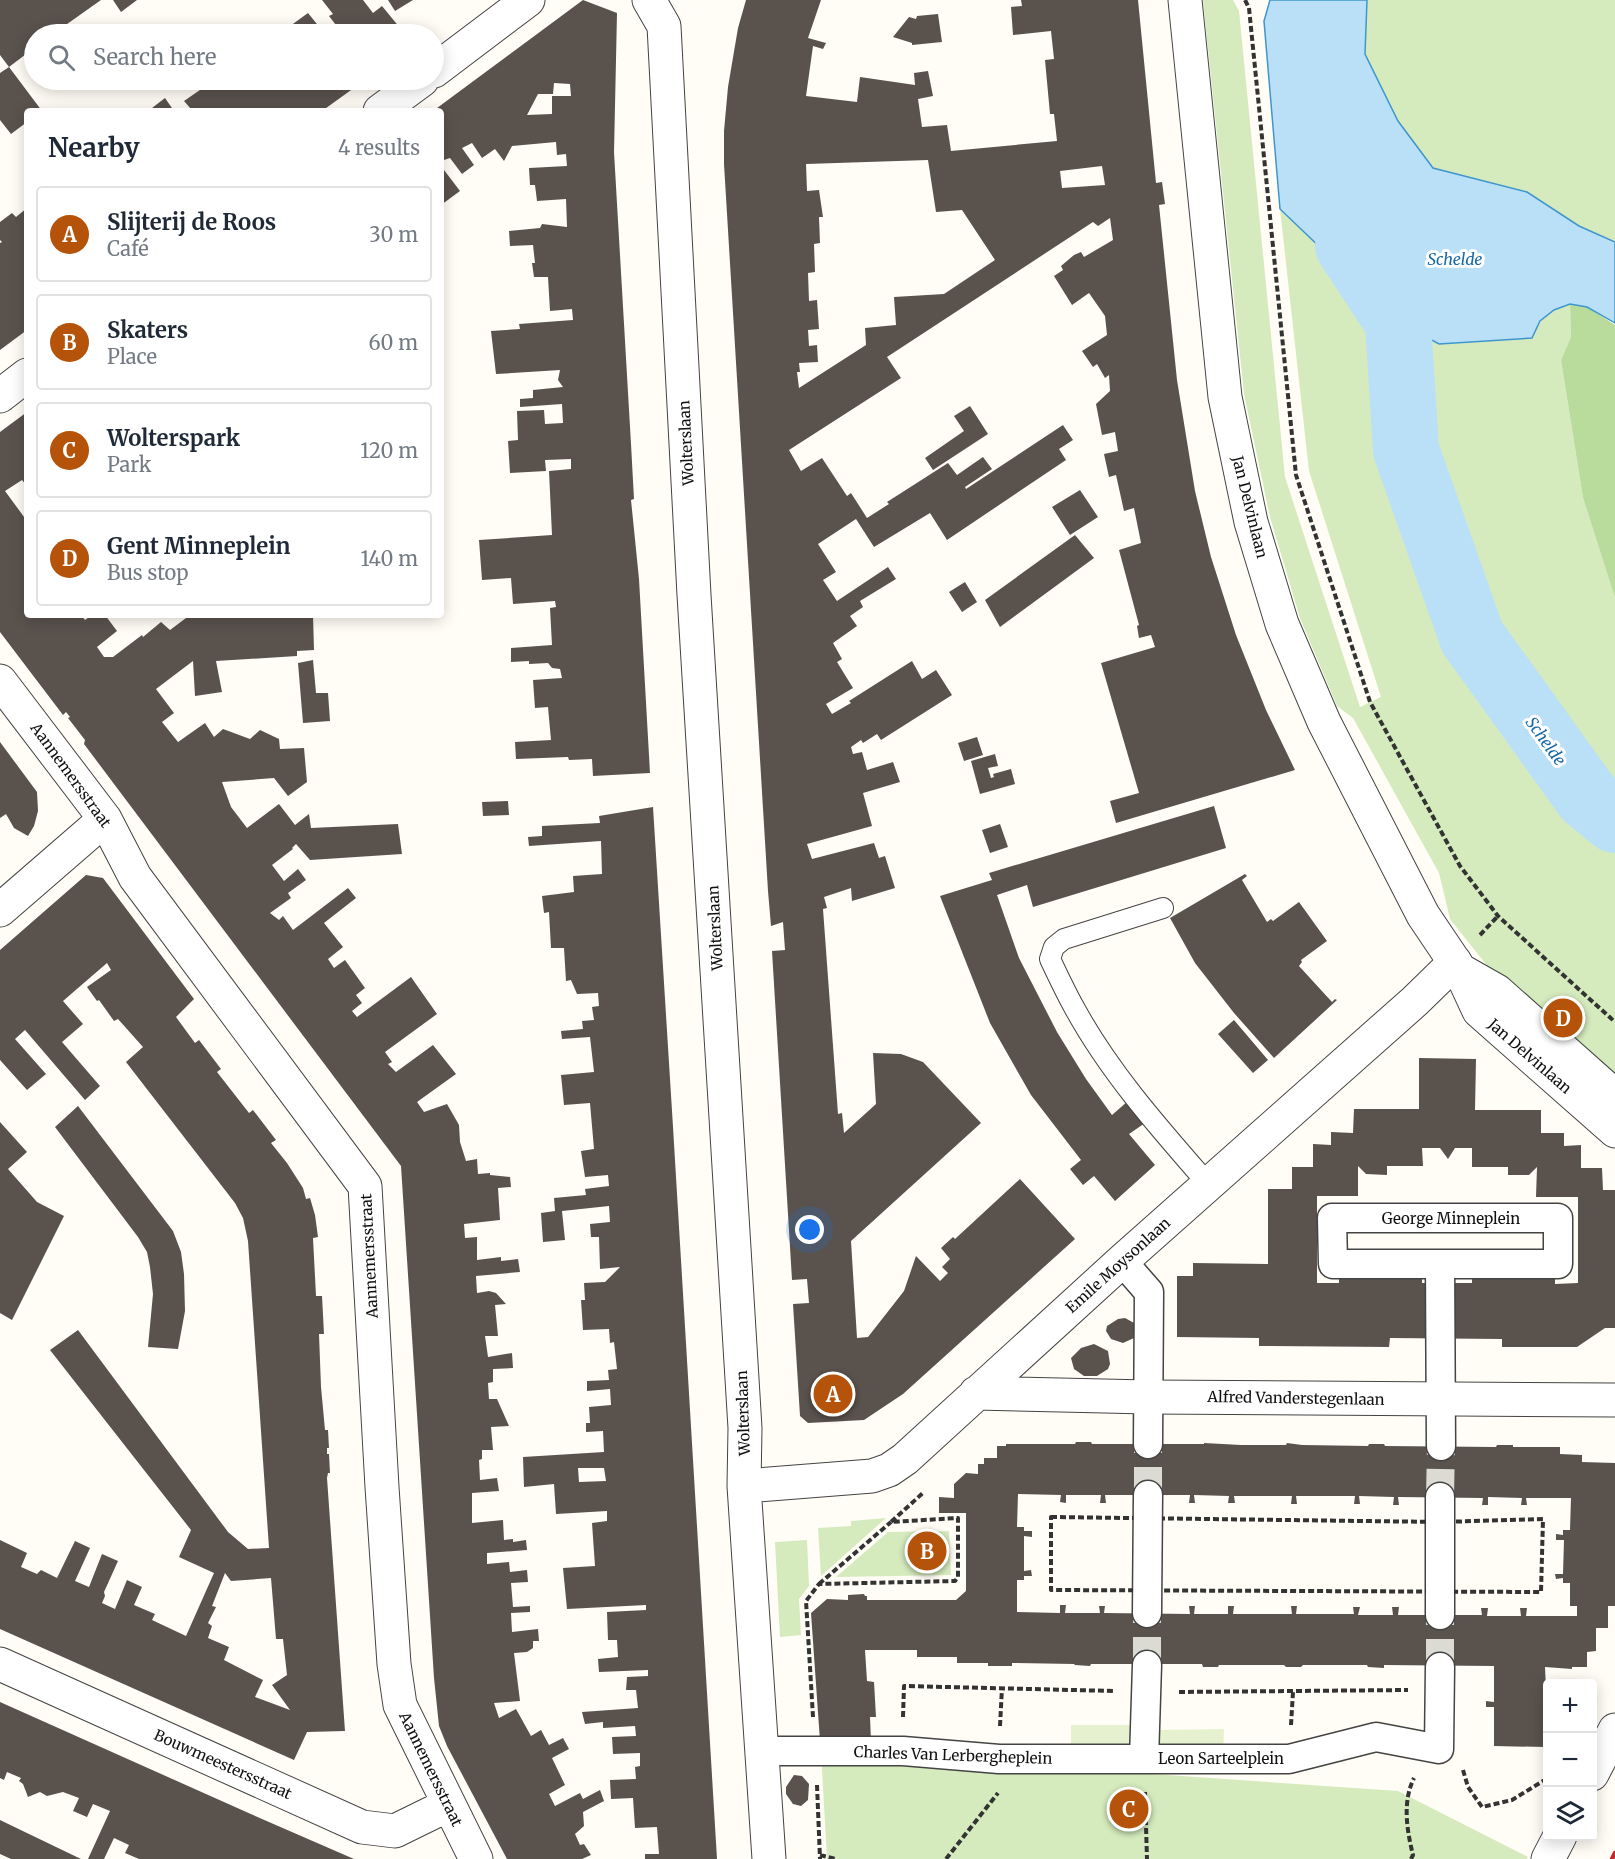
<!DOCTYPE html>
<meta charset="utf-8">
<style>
:root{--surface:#fff;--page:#f6f6f7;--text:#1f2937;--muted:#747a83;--line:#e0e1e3;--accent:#b45309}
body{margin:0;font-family:Merriweather,serif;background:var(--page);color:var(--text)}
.controls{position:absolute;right:18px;bottom:18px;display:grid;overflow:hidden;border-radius:6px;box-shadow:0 3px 15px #0003}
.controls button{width:54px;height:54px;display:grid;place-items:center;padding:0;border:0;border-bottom:2px solid var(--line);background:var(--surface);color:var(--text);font:30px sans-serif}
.you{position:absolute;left:810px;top:1230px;width:21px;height:21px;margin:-15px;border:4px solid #fff;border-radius:50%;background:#1a73e8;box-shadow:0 0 0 9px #1a73e833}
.badge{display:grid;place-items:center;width:39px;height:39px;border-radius:50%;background:var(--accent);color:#fff;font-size:20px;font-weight:700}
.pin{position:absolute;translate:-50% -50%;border:3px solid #fff;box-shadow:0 2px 6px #0006}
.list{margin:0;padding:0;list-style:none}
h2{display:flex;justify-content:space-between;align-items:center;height:78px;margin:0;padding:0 24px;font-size:26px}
h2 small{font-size:20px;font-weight:400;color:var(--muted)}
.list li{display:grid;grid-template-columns:39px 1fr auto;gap:18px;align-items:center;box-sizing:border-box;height:96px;margin:0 12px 12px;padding:0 12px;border:2px solid var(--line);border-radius:6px}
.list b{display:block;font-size:22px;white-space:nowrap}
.list p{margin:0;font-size:20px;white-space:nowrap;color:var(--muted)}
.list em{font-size:20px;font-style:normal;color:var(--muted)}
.icon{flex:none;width:33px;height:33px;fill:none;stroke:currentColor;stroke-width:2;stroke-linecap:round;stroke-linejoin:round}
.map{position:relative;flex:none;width:1615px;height:1859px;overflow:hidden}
.search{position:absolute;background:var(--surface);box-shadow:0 3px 15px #0003;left:24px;top:24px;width:420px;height:66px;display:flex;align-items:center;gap:15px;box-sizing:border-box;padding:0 21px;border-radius:33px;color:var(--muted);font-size:22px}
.panel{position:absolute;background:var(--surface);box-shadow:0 3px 15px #0003;left:24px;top:108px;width:420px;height:510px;border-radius:6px}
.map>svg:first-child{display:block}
</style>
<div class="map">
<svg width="1615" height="1859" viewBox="0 0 1615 1859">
<rect width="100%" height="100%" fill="#fffdf5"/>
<path fill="#d5ebbd" d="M1203 0H1233L1239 11 1285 477 1360 707 1381 697 1309 471 1280 209 1398 322 1532 338C1541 317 1548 312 1570 304L1571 337 1561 360 1583 498 1615 598V1085L1500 982 1450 919 1439 873 1353 718 1337 706 1300 618 1270 517 1244 394Z
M1367 0H1615V242L1579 226 1527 192 1433 168 1398 121 1365 54Z
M886 1518 821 1576 818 1528 851 1526V1521Z
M949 1531 951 1575 836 1577 888 1532Z
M807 1540 809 1586 799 1599 801 1635 780 1637 775 1542Z
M821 1751 1398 1791 1528 1857 1527 1859H827Z"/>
<path fill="#b9dc9c" d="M1570 304 1587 307 1615 325V598L1583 498 1561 360 1571 337Z"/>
<path fill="#e6f2cf" d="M1071 1725H1136V1752H1071Z
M1224 1729 1223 1752 1156 1753 1155 1730Z"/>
<path fill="#b9e0f7" stroke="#3f96cf" stroke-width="1.5" d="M1270 0H1367L1365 54 1398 121 1433 168 1527 192 1579 226 1615 242V323L1587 307 1570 304 1554 310 1540 321 1532 338 1439 344 1398 322 1280 209 1264 21Z"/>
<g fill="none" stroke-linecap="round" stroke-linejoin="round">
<path stroke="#b9e0f7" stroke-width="66" d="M1348 246 1398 322 1406 450 1472 637 1587 797 1615 820"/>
</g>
<path fill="#5a524d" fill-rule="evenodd" d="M0 0H101L53 34H34V48L9 67 0 55Z
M113 0H137L121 12Z
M322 0H363L373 13 382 6 405 34H332L339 29 329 16 333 14Z
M388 0H413L395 11Z
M583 0 617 13 614 152 631 444 634 499 631 500 639 579 650 773 593 776 592 759 569 760 568 757 516 759 515 742 551 740 548 707 535 708 533 680 562 678 560 669 552 668 548 663 529 664V661L511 662V648L552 645 550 608 556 607 555 601 513 604 511 578 482 580 479 540 552 535 549 471 571 469V459L545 460 546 471 510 473 508 441 518 440 517 411 544 410 545 424 563 423 562 404 520 407V399L533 398V390L563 387 558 380 560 370 496 374 491 331 520 329 519 324 573 320 572 309 550 311 548 277H534L532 263H535L533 245 510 246 509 231 540 228 542 224 567 227 566 199 537 201 535 185H530L529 168 567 166 566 154 557 155 556 142 512 146 504 161 495 149 482 158 472 143 462 148 474 165 462 174 450 158 441 161V111H433ZM554 83 570 84 571 96H552V114L527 115 538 94H553Z
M746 0H821L808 38 826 43 823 49 813 46 806 96 857 102 860 77 915 85 914 73 928 71 933 96 918 99 922 127 947 125 951 151 1057 141 1054 114H1050L1045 60 1054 59 1051 31 1013 35 1011 7 1022 6 1021 0H1138L1156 183 1162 182 1165 204 1159 205 1177 380 1195 491 1211 557 1236 635 1266 710 1295 770 1116 823 1110 801 1139 793 1101 663 1155 647 1151 635 1139 638 1137 626 1139 625 1119 550 1141 543 1134 508 1124 511 1116 475 1109 477 1104 454 1118 451 1115 432 1102 435 1096 404 1110 391 1109 375 1105 378 1097 364 1093 367 1082 351 1107 335 1105 316 1089 293 1072 305 1054 276 1063 270 1061 266 1074 255 1081 252 1084 257 1113 240 1110 218 1098 226 1093 222 887 357 901 378 789 450 801 471 822 458 847 496 851 493 867 518 889 504 887 502 948 463 957 475 983 457 992 469 965 487 966 489 1063 425 1073 440 1059 449 1066 460 947 540 930 513 874 547 856 519 818 544 836 572 823 580 837 601 888 567 896 579 860 601 863 607 850 616 857 626 833 643 842 659 837 662 853 688 826 704 832 714 851 703 849 701 912 661 922 679 936 670 952 695 881 740 877 734 863 743 861 740 851 747 853 754 862 752 867 770 893 762 900 782 863 793 872 826 807 844 812 859 874 843 879 858 885 856 895 888 852 901 851 888 824 897 827 908 823 909 838 1114 842 1113 844 1133 876 1104 873 1053 901 1054 923 1062 981 1123 851 1241 857 1338 868 1337 904 1291 916 1256 940 1281 948 1273 942 1267 950 1259 941 1248 953 1237 955 1239 1020 1179 1075 1239 903 1394 864 1420 808 1423 800 1416 793 1304 809 1303 807 1279 792 1280 772 951 785 950 783 922 771 926 768 891 724 164V131L728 87 738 28ZM928 160 936 212 962 210 995 260 944 294 894 297 896 325 865 328 866 345 799 388 797 372H800L799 363 818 362 817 345 809 346 808 330 819 329 817 300 809 301 808 273 815 272 814 244 820 243 819 217H823L819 190 807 191 806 164ZM1102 166 1105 185 1062 188 1060 171Z
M308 13 325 34H290L286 29Z
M938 14 942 42 912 45V43L893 37 909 17 916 19 917 16Z
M9 67 42 111H27V122L11 134 0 120V73Z
M207 80H365L322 111H188L191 109 184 101 210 83Z
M165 98 174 111H148L152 108Z
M441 166 460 191 441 205Z
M27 208V330L0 350V243L2 242 0 240V222L12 213 16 217Z
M970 406 988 434 933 470 925 458 964 431 954 416Z
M27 412V486L22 480 5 491 27 521V615H81L85 620 92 615H105L117 631 97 647 104 657H113L142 635 143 637 161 622 170 630 190 615H313L314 650 297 651V656L216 661 222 692 195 696 193 661 156 689 174 713 162 722 178 742 205 723 214 737 223 729 250 739 260 730 279 739 280 749 304 748 307 782 288 796 274 778 222 782 231 807 247 828 279 804 295 825 309 814 311 828 398 824 402 854 310 860 296 844 292 848 293 849 272 865 284 881 298 869 306 880 288 893 291 898 270 913 279 920 283 916 293 930 348 888 356 898 324 923 343 947 328 959 334 968 345 960 365 988 356 995 362 1003 352 1011 357 1017 411 977 437 1014 385 1052 392 1062 388 1064 396 1072 433 1045 456 1074 417 1102 424 1112 447 1104 459 1125 460 1142 466 1161 477 1159 478 1174 490 1173V1175L510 1177 511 1187 498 1188 500 1220 464 1224 465 1238 477 1237V1260L501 1257V1261L518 1259 520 1272 476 1276 477 1293 489 1291 496 1293 506 1304 495 1305 498 1336H485L488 1357 512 1353 513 1368 493 1369V1382L488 1383 489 1399H497L509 1426 491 1427 493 1450H482V1459L479 1460 480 1480 497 1478 499 1491 472 1493V1523L503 1520 504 1540 513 1539V1542L526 1540 527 1550 487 1553V1564L509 1562 510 1572 527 1570 528 1582 511 1583 513 1607 530 1606V1612L511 1613 512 1632 538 1629 539 1641H533V1648L527 1652 514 1653 520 1701 494 1703 499 1718 516 1709 531 1736 541 1730 549 1745 563 1738 569 1749 552 1758 565 1785 549 1794 555 1806 580 1793 583 1799 600 1790 604 1801 583 1812 584 1826 575 1834 580 1845 584 1844 591 1855 582 1859H507L447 1746 439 1726 434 1678 401 1166 84 744 85 740 68 718 70 717 66 712 63 715 0 632V432Z
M1080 490 1098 517 1070 535 1052 507Z
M1075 535 1094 558 1000 627 985 600Z
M965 582 977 602 962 612 949 592Z
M313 660 316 693H328L330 721 303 723 298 663Z
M977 737 983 755 964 761 958 743Z
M0 742 37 792 38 811 34 826 28 836 14 828 6 814 0 818Z
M995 754 998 766 988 768 991 778 994 777 993 774 1011 769 1015 784 980 794 971 761Z
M508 801 509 815 483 816 482 802Z
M1214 806 1226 848 1033 907 1027 885 997 895 1019 958 1057 1032 1086 1079 1112 1115 1128 1101 1145 1123 1129 1134 1155 1165 1115 1201 1094 1176 1083 1185 1070 1169 1081 1160 1031 1095 990 1023 940 896 992 880 989 873Z
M653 807 673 1127 717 1859H645V1854H659L657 1827 635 1828 633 1798 611 1799 610 1780 636 1779 635 1767 640 1766V1753L613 1754 612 1737 636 1736 635 1726 603 1728V1722L585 1724 582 1712 638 1708 636 1690H626L627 1677 648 1676V1670L599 1672 598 1659 618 1657 617 1640H608L607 1612 646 1610V1605L567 1609 563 1568 595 1566 592 1523 607 1521V1511L556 1514 554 1484 524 1487 523 1457 604 1452 603 1431 586 1432V1423H590L589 1407 611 1405 610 1389 587 1391V1381L609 1380 608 1370 617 1369 614 1342 610 1343 609 1329 583 1330 581 1300H585L584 1283 605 1282 620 1267 600 1269 599 1237H591L590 1224 610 1222 609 1206 562 1211 565 1240 543 1242 541 1213 555 1211 554 1198 586 1195 585 1189 609 1186 608 1175 585 1177 581 1151 594 1149 590 1103 564 1105 561 1075 594 1072 590 1037 562 1039 561 1031 583 1029 582 1021 594 1020 592 1007 599 1006 598 993 577 994 571 980 566 981 564 948H551L549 912 544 913 542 896 574 892 573 876 602 874 601 841 529 846 528 837 542 836V826L600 823 599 816ZM578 1468H604L606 1481 579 1482Z
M1000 824 1008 847 990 853 982 830Z
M1245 874 1247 876 1242 880 1267 922 1271 919 1273 921 1299 902 1327 941 1301 960 1302 962 1299 966 1332 1002 1335 999 1337 1000 1274 1058 1234 1013 1195 963 1170 918Z
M86 875 103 878 194 999 176 1017 195 1043 199 1040 221 1069 217 1072 249 1113 253 1110 276 1140 271 1143 287 1163 303 1188 306 1199 310 1198 315 1215 318 1237 313 1238 316 1296H322L324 1334H319L321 1387 325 1430H328L329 1448H327V1454H329L330 1473H328L327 1478 345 1731 307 1732 294 1760 0 1629V1540L27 1553 21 1567 37 1574 41 1570 57 1578 75 1541 90 1548 75 1581 89 1587 102 1554 118 1561 104 1592 105 1596 102 1603 115 1609 127 1580 142 1587 134 1605 155 1614 152 1620 186 1636 214 1573 179 1557 191 1530 50 1350 78 1330 228 1532 248 1549 269 1548 248 1241 243 1218 235 1203 126 1062 143 1047 118 1019 114 1021 99 1000 97 1001 87 987 111 970 107 963 63 1001 83 1024 62 1042 100 1086 85 1100 25 1030 15 1039 46 1074 27 1090 0 1060V950ZM225 1573 231 1581 271 1578 276 1639H283L287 1675 272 1685 290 1710 255 1697 263 1680 224 1660 229 1647 208 1638 212 1626 208 1623 216 1607 212 1606Z
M1234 1020 1268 1060 1253 1073 1218 1034Z
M1419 1058 1476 1059 1475 1110H1541V1133H1564V1146L1581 1145V1168H1602L1603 1190H1615V1328H1605L1577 1347H1502V1339L1390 1338 1389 1347 1259 1346V1338L1177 1337V1276H1193V1263L1268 1264V1189H1292V1167H1313V1144L1331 1145V1132L1353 1133 1354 1109H1419ZM1422 1148H1440L1448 1159 1455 1148H1472V1167H1508V1175H1529L1537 1167 1536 1197H1578V1283L1555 1284V1275H1472V1283H1422V1275L1339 1274V1283H1317V1196H1358V1166L1366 1174 1387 1175V1166H1423Z
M78 1106 173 1231 181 1252 184 1274 185 1311 178 1349 148 1347 153 1294 150 1267 147 1252 138 1237 55 1127Z
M0 1122 27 1152 8 1169 37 1202 64 1216 12 1320 0 1313Z
M1125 1318 1136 1324 1138 1334 1134 1338 1123 1343 1111 1339 1106 1331 1107 1326 1118 1319Z
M1094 1344 1108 1351 1110 1364 1108 1369 1097 1376H1084L1074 1369 1071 1358 1081 1348Z
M1076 1442H1091L1092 1444H1204V1443L1241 1445H1286L1287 1443 1302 1445 1368 1446 1369 1444H1384L1385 1446 1496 1447 1497 1445H1513V1447H1560V1454L1582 1455V1462L1615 1463V1606H1608V1628H1596V1651L1587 1652V1667H1572V1669L1545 1667 1547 1712 1545 1714V1747L1494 1746V1707H1486V1701L1494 1702V1666L1384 1665V1668L1368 1667 1367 1665H1303L1301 1667H1286L1284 1665H1219L1218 1667H1203L1202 1664H1091L1090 1666 1075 1665 1074 1664 1012 1663V1666H988V1663H957V1657H917V1650H865L867 1681 874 1682 876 1717H870L871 1742 820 1741 811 1613 827 1599 848 1600V1595L864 1594 865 1596H867V1600H956L966 1591V1513H939V1497L954 1498V1484L966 1473 978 1474V1464H984V1458H997V1446H1006V1444H1075ZM1018 1494 1061 1495 1060 1502 1066 1503V1495H1101L1100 1503H1106L1105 1495H1190L1189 1503H1195L1194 1495 1229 1496 1228 1503H1235L1234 1496H1292L1291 1504H1297L1296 1496H1355L1354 1504H1360L1359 1496 1394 1497 1393 1505H1399L1398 1497 1483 1498 1482 1505H1488V1497L1522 1498 1521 1505H1527L1526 1498H1571L1570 1530H1563V1535L1556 1534V1540H1564L1563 1574H1555L1556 1579 1563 1578V1583H1570V1606H1577V1616H1526L1527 1608H1520L1521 1616H1487L1488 1608H1481L1482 1615H1398L1399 1607H1392L1393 1615H1358L1360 1607H1353L1354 1614H1296L1297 1606H1291L1292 1614H1233L1234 1606H1228V1614H1194L1195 1606H1189L1190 1614 1104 1613 1105 1606H1099L1100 1613H1065L1066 1605H1060V1613L1017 1612V1580H1024V1576H1032L1031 1570 1024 1571V1536L1032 1537V1531H1024V1527H1017Z
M0 1702 253 1815 354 1859H139L125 1853 129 1845 114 1838 104 1859H88L110 1811 93 1804 87 1817 73 1811 79 1798 63 1792 47 1796 40 1792 28 1797 23 1784 19 1781 21 1778 7 1772 4 1780 0 1778Z
M794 1775 802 1776 809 1784 808 1800 801 1806 793 1804 786 1794V1787Z
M0 1820 29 1834 81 1859H11L0 1854Z"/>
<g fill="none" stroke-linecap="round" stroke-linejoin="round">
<path stroke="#dbdad3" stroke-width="28" stroke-dasharray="28 14" stroke-linecap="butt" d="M1148 1495V1444
M1440 1497 1441 1446
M1147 1665V1613
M1440 1667V1615"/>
<g stroke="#444" stroke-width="22">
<path id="service" d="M1163 908 1064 939 1054 947 1050 959C1058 976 1066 993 1075 1009 1110 1073 1160 1129 1208 1184"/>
</g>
<g stroke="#444" stroke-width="31">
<path id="pedestrian" d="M1332 1218H1558V1264H1333Z
M1122 1261 1149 1292 1148 1444
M1440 1264 1441 1446
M1147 1613 1148 1495
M1440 1615V1497
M762 1751H903L999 1759H1289L1376 1737 1439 1749 1440 1667
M1144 1759 1147 1665"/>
</g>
<g stroke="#444" stroke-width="35">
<path id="minor" d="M649 0 664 26 694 595 745 1428 744 1486 769 1859
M434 71 528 0
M380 111 422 80
M0 396 27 375
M0 681 105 819 135 877 365 1186 382 1487 394 1664 400 1705 476 1859
M0 910 105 819
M976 1393 1148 1397 1615 1400
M744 1486 872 1476 889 1470 905 1459 1122 1261 1415 1001 1455 962
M0 1664 362 1827 395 1831 448 1805
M1592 1774 1615 1730
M1548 1859 1560 1836"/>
</g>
<g stroke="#444" stroke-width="35">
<path id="tertiary" d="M1185 0 1225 397 1251 522 1282 624 1324 722 1423 915 1460 970 1479 1011 1615 1131
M1460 970 1497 991 1615 1096"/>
</g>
<path stroke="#333" stroke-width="4" stroke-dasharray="6 3" stroke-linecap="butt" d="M1245 0 1249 8 1296 475 1370 702 1460 866 1498 916 1615 1022
M1480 935 1498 916
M1051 1517 1441 1522 1543 1519 1541 1592 1051 1590Z
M819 1584 891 1522
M1179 1692 1408 1690
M813 1717 806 1601 819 1584 955 1581 958 1577V1518L891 1522 924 1492
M903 1717 904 1686 1114 1691
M1291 1725 1293 1692
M1000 1726 1002 1688
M1463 1770 1468 1787 1482 1807 1512 1800 1548 1778
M817 1785 820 1859
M1145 1792 1147 1859
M820 1855 836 1859
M946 1859 998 1793
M1411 1859 1413 1855C1407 1831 1402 1802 1414 1778"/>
<use href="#service" stroke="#fff" stroke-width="20"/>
<use href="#pedestrian" stroke="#fff" stroke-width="28"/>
<use href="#minor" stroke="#fff" stroke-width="33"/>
<use href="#tertiary" stroke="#fff" stroke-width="33"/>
<path stroke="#c4262e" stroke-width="4.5" d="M1612 1859 1615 1853"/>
</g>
<g text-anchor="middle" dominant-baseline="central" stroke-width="6" stroke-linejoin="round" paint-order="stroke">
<g font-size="15" fill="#111" stroke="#fff">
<text transform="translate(686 443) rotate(-93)">Wolterslaan</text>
<text transform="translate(1250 507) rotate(76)">Jan Delvinlaan</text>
<text transform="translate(71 775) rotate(54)">Aannemersstraat</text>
<text transform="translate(715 928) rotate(-93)">Wolterslaan</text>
<text transform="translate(1530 1056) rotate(41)">Jan Delvinlaan</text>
<text x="1451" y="1218">George Minneplein</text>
<text transform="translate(369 1256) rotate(-93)">Aannemersstraat</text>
<text transform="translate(1118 1265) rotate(-42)">Emile Moysonlaan</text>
<text transform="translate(1296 1398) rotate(1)">Alfred Vanderstegenlaan</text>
<text transform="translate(743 1413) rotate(-92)">Wolterslaan</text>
<text transform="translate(953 1755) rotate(2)">Charles Van Lerbergheplein</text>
<text x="1221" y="1758">Leon Sarteelplein</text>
<text transform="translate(223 1764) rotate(24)">Bouwmeestersstraat</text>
<text transform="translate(431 1769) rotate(64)">Aannemersstraat</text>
</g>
<g font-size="16" font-style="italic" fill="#1768a6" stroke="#fff">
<text x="1455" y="259">Schelde</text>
<text transform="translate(1546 741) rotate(54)">Schelde</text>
</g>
</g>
</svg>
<div class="controls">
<button>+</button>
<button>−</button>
<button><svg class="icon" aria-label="layers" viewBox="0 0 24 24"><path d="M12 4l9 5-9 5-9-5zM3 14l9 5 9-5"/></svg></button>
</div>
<div class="you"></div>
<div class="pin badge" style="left:833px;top:1394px">A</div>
<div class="pin badge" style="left:927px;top:1551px">B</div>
<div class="pin badge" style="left:1129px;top:1809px">C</div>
<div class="pin badge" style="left:1563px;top:1018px">D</div>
<div class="search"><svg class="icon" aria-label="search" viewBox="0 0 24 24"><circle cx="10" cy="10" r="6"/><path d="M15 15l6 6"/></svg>Search here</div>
<section class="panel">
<h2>Nearby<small>4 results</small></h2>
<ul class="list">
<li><span class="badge">A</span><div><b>Slijterij de Roos</b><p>Café</p></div><em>30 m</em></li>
<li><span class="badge">B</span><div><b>Skaters</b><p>Place</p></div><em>60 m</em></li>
<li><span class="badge">C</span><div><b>Wolterspark</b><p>Park</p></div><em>120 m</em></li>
<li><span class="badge">D</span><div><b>Gent Minneplein</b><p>Bus stop</p></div><em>140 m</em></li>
</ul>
</section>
</div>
